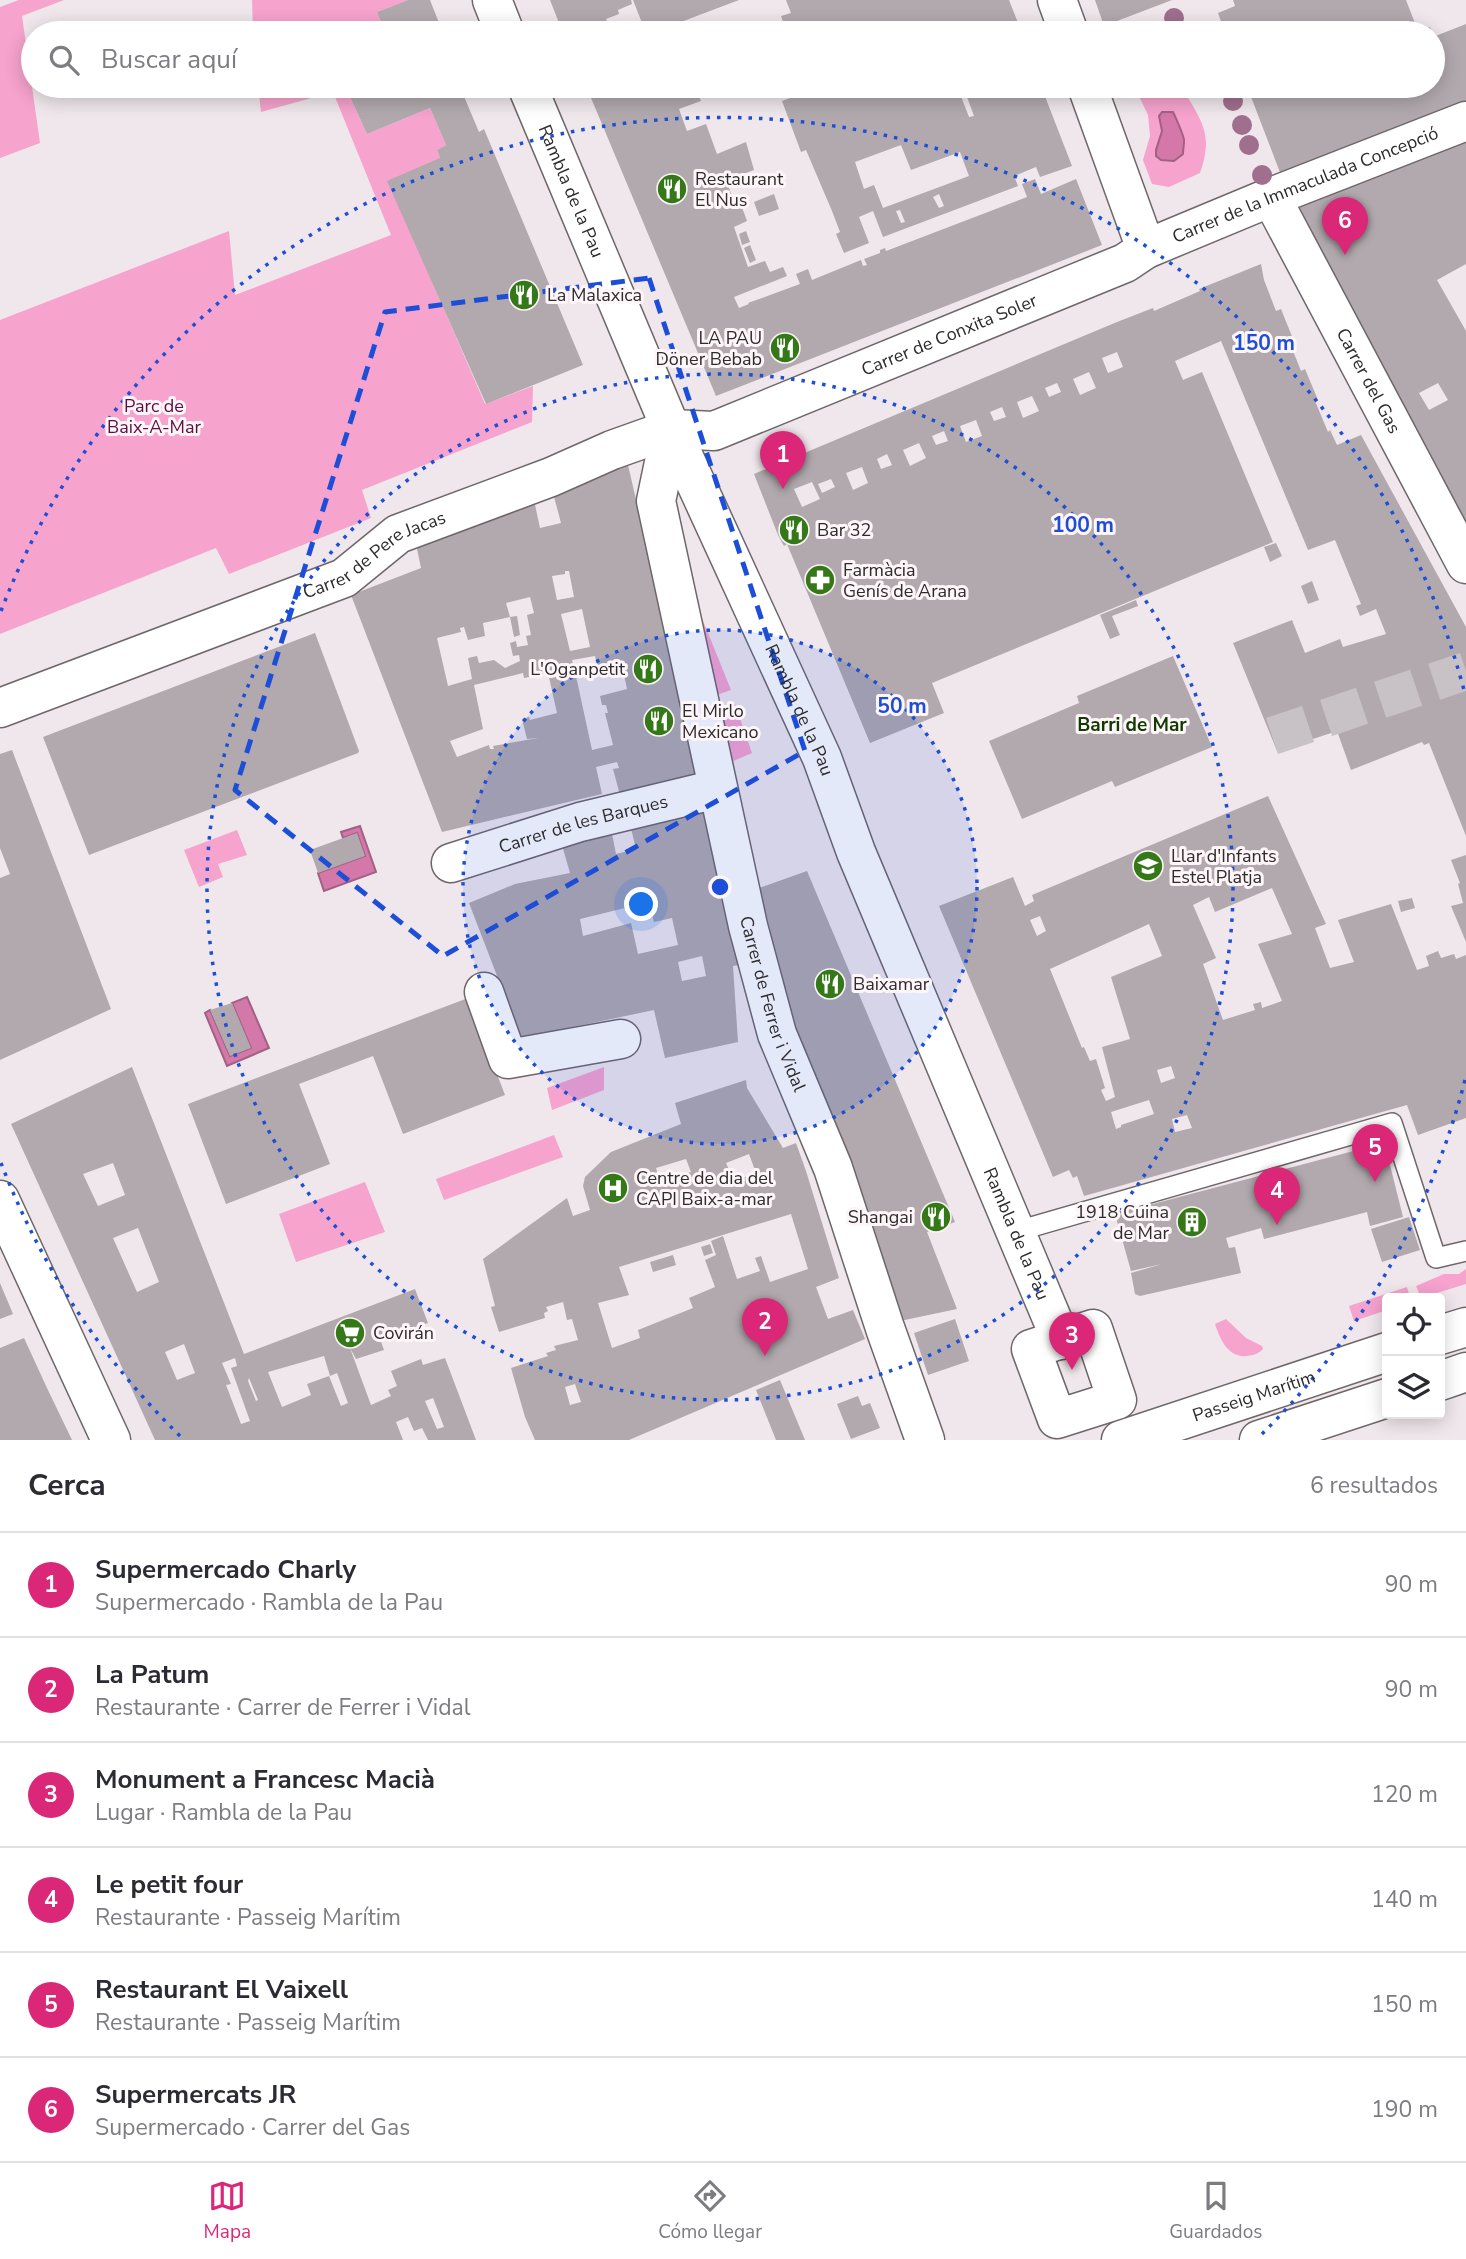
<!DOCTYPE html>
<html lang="es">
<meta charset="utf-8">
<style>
:root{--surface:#fff;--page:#f7f7f7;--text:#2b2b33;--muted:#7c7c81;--line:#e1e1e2;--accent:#db2777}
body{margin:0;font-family:"Nunito Sans",sans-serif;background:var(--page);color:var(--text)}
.controls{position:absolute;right:21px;bottom:21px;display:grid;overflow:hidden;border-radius:7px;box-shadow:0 4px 18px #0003}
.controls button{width:63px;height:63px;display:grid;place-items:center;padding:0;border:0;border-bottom:2px solid var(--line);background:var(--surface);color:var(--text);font:35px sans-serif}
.you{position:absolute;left:642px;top:905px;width:24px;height:24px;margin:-18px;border:5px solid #fff;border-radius:50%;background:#1a73e8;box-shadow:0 0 0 10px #1a73e833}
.badge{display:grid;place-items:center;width:46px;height:46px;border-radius:50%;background:var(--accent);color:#fff;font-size:23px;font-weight:700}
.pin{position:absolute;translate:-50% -58px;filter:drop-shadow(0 2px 4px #0008)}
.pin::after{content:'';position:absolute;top:37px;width:24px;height:21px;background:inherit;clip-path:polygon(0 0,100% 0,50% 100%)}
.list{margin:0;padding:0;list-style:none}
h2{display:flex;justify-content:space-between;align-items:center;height:91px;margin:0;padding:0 28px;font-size:30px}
h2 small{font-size:23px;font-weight:400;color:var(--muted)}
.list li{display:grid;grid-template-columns:46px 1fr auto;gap:21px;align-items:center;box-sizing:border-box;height:105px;padding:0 28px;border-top:2px solid var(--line)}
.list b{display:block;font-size:26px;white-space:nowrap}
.list p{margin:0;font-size:23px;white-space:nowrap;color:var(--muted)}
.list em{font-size:23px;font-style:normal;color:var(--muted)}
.icon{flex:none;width:38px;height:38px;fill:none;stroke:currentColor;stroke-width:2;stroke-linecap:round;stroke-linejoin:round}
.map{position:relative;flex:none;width:1466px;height:1440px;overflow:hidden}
.search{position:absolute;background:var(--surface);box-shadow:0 4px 18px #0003;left:21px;right:21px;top:21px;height:77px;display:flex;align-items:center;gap:18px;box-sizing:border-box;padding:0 24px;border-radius:38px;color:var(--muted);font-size:26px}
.sheet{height:721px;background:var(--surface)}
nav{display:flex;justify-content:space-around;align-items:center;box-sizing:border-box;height:98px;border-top:2px solid var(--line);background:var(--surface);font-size:19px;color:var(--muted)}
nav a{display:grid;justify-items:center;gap:4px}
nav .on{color:var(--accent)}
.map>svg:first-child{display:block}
</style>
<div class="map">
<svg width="1466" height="1440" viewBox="0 0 1466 1440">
<rect width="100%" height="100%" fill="#efe7eb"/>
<path fill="#f6a3cd" d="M19 0H64L22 16 40 143 0 158V7Z
M408 0 377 12 381 22 352 33H253L252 0Z
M258 86H345L367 134 430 108 446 145 437 150 440 158 427 270 485 404 533 386 532 422 362 490 371 518 229 574 216 548 0 634V320L229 231 235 295 391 235 333 92 261 112Z
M1138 86 1187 96C1205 126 1212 138 1200 173L1169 187 1152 184 1143 160 1150 136 1148 115 1136 90Z
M677 556 731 690 708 698Z
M735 704 752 753 724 765 712 713Z
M237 830 247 855 218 864 223 877 199 887 184 850Z
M604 1067V1090L552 1110 547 1088Z
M554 1135 563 1157 444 1200 436 1179Z
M365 1182 385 1232 296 1262 279 1214Z
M1466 1269V1284L1421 1298 1416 1286 1444 1274H1459Z
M1407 1287 1410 1298H1387V1310L1354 1321 1349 1306Z
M1226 1319 1246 1338 1262 1346 1263 1349C1258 1354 1254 1355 1247 1356 1228 1358 1220 1339 1215 1324Z"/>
<path fill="#d378a8" stroke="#a26183" stroke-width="2" d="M1162 112H1173C1174 114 1185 138 1184 141 1184 146 1183 150 1183 154L1174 161 1161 160 1156 156V150L1162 131 1159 116Z
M360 826 376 872 324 891 318 873 365 856 357 833 343 838 341 832Z
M247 997 269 1048 227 1066 205 1013 210 1010 230 1056 251 1048 232 1003Z"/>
<path fill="#b1a9ad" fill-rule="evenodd" d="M408 0H430L443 33H352L381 22 377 12Z
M550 0H631L632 4 618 10 619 14 606 19 610 28 616 26 619 33H563Z
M633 0H739L652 33H646Z
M786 0H1009L1022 33H836L833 24 820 30 821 33H787L781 16 791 13Z
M1095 0H1172L1104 26Z
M1233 0H1406L1418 31 1430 27 1432 33H1225L1218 13 1235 6Z
M1466 24V101L1281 175 1248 89 1258 86H1433V37Z
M345 86H466L468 92 463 94 479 132 484 129 583 365 486 404 387 181 440 158 437 150 446 145 430 108 367 134Z
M586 86H695L701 101 679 109 687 131 706 124 717 154 746 142 754 170 743 174 746 182 729 188 735 203 740 202 747 221 734 227 748 267 765 261 770 272 783 267 787 276 734 297 739 308 749 304 748 303 800 284 796 274 808 269 812 280 861 260 863 266 867 265 864 259 880 253V250L885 248 886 251 1027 197 1022 184 1035 179 1041 194 1076 179 1102 245 716 396Z
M807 86H897L898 88 903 86H957L969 117 974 116 963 86H1041L1072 166 1040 177 1036 167 1014 176 1018 186 883 237 873 211 859 217 869 243 844 253 836 234 840 232 832 211 806 150 801 152 782 101 809 91ZM901 145 911 170 960 152 969 176 883 208 874 185 864 189 855 162ZM939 194 944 206 939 208 933 197ZM900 210 905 222 901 223 896 211Z
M1466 136V264L1437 280 1466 331V526L1295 209 1395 168ZM1438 383 1448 400 1429 410 1419 393Z
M774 194 779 209 759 216 754 202Z
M746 231 750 242 742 245 739 234Z
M750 245 756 260 750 263 744 248Z
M1261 264 1264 280 1276 311 1281 309 1293 339 1289 341 1301 371 1305 369 1318 400 1315 401 1328 432 1330 430 1337 445 1361 435 1466 627V836L1429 743 1424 745 1422 742 1351 770 1337 731 1277 751 1233 643 1292 620 1305 653 1340 639 1343 647 1386 634 1376 609 1360 616 1356 606 1361 604 1335 540 1308 550 1221 341 1175 361 1183 380 1202 372 1273 542 932 683 944 713 870 743 787 544 784 546 778 535 754 474 1117 322 1153 308 1154 311 1200 291 1199 289ZM1117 352 1123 367 1108 373 1102 358ZM1089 372 1096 388 1080 395 1073 379ZM1057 383 1061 392 1049 397 1045 388ZM1032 396 1039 411 1023 418 1017 402ZM1002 407 1006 417 994 421 990 412ZM976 420 982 436 966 442 960 426ZM944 431 948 441 936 445 932 436ZM919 443 926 458 910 466 903 450ZM887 454 892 465 881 469 877 459ZM862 467 868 483 853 490 846 473ZM831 479 835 487 822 493 818 484ZM812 482 820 499 802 507 794 489Z
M628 465 700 775 620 795 613 769 619 768 617 762 596 767 602 794 442 832 351 595 421 568 416 544 534 500 540 528 561 523 553 493ZM565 571H569L574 597 557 600 552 576 565 574ZM530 597 534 613 527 615 531 635 526 636 528 645 517 647 516 641 510 643 513 656 519 655 520 661 505 668 494 660 479 663 477 656 468 658 472 679 448 686 437 638 461 632 460 628 464 627 468 640 485 636 483 623 510 617 506 603ZM582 609 590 647 570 651 561 614ZM595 656 598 669 575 673 572 660ZM622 665 627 689 600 696 602 705H606L608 713H605L613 745 592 750 576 676ZM523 673 524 678 548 673 557 713 530 720 529 717 522 719 527 739 538 738 493 746 494 749H490L489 745 457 757 450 741 483 729 474 685Z
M1276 543 1282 556 1270 562 1264 547Z
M1312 581 1319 600 1308 604 1301 586Z
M1136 600 1138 606 1112 616 1120 635 1110 639 1100 615Z
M517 616 520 635 514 637 510 617Z
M315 633 359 751 358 753 89 855 43 737Z
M1173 656 1212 747 1115 787 1112 781 1022 819 989 741 1079 703 1077 696Z
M12 750 111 1009 0 1060V878L10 874 0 848V754Z
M1268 796 1326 924 1315 928 1330 968 1354 962 1338 920 1391 904 1417 970 1429 966 1426 956 1438 951 1441 958 1454 954 1456 959 1466 955V1118L1418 1135 1407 1105 1084 1196 1077 1176 1073 1178 1069 1170 1053 1177 939 906 1013 877 1025 906 1034 901 1032 895ZM1272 888 1292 934 1258 944 1282 1001 1262 1008 1261 1002 1253 1004 1255 1010 1223 1020 1203 964 1216 958 1193 905 1209 897 1215 912ZM1040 916 1046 931 1037 936 1030 920ZM1149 924 1162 956 1111 977 1130 1039 1102 1047 1115 1097 1106 1101 1101 1090 1105 1088 1096 1059 1090 1061 1084 1047 1082 1048 1050 969ZM1171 1066 1175 1078 1161 1083 1157 1070ZM1149 1100 1154 1114 1121 1125V1127L1116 1129 1111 1112ZM1187 1115 1192 1128 1175 1132 1172 1119Z
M708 806 746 964 733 966 738 1042 665 1058 654 1010 573 1027 524 1046 469 903 515 884 570 873 562 845 612 834 616 854 636 849 630 824ZM647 897 654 922 672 918 678 945 638 954 631 923 583 936 580 919 629 907 628 902ZM702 956 706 976 682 981 678 962Z
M357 833 365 856 318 873 310 850Z
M1466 855V942L1451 906 1463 903 1458 884 1460 883 1451 860Z
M807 871 955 1222 927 1232 957 1309 900 1321 795 1027 759 888Z
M1412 898 1415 908 1401 912 1398 901Z
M468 998 505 1095 403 1134 373 1056 299 1084 330 1164 226 1204 188 1104Z
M232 1003 251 1048 230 1056 210 1010Z
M132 1067 244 1354 415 1289 428 1323 380 1339 384 1350 356 1359 350 1348 371 1405 391 1396 388 1390 397 1386 391 1371 421 1359 423 1365 445 1358 476 1440H428L422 1428 414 1431 408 1417 396 1422 403 1440H155L11 1124ZM113 1163 125 1195 98 1206 83 1174ZM138 1228 159 1282 137 1292 113 1238ZM184 1344 195 1373 177 1380 165 1352ZM324 1356 330 1376 337 1373 348 1403 341 1406 329 1376 307 1384 311 1395 282 1407 268 1372ZM235 1358 237 1366 231 1368 250 1421 241 1424 226 1385 231 1384 222 1363ZM249 1378 258 1400 256 1401 248 1381ZM433 1398 444 1427 437 1429 425 1401Z
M746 1080 747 1088 783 1148 796 1143 806 1171 839 1278 816 1287 828 1319 853 1310 865 1339 629 1440H535L525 1417 511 1368 548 1356 546 1353 556 1350 554 1346 578 1340 572 1319 567 1320 563 1302 546 1307 548 1311 544 1313 545 1318 499 1332 491 1307 495 1306 483 1259 567 1198 573 1216 590 1210 583 1186 585 1177 611 1152 681 1124 675 1103ZM749 1154 756 1173 734 1181 726 1163ZM686 1159 691 1172 660 1181 656 1168ZM791 1214 808 1269 770 1282 761 1256 755 1258 760 1271 737 1279 723 1236 711 1241 716 1255 705 1260 715 1287 689 1298 693 1308 638 1330 640 1338 612 1348 598 1303 629 1295 619 1267ZM575 1384 581 1402 570 1405 565 1387Z
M1380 1144 1384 1159 1388 1157 1403 1217 1370 1226 1367 1212 1264 1239 1261 1228 1226 1238 1229 1248 1235 1247 1241 1273 1140 1296 1135 1294 1131 1273 1162 1264 1131 1271 1115 1214Z
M1409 1217 1420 1250 1382 1262 1371 1229Z
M710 1244 713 1253 704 1256 701 1247Z
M673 1255 676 1265 653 1272 650 1262Z
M0 1283 13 1314 0 1319Z
M955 1319 969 1361 928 1375 914 1333Z
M24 1338 47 1388 72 1440H0V1348Z
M780 1380 805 1440H776L756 1390Z
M858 1396 862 1406 870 1403 880 1428 851 1439 837 1404Z"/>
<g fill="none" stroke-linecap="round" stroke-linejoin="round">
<path stroke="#c8c1c5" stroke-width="38" stroke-dasharray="38 19" stroke-linecap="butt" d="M1272 736 1466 671"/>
<g stroke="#6e676a" stroke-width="22">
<path id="lane" d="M1014 1232 1392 1123 1436 1258 1466 1251"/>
</g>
<g stroke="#6e676a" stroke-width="41">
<g id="street">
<path d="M492 0 505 33"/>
<path d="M1057 0 1069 33"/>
<path id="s1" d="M527 86 671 429 822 758 856 852 1061 1340"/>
<path d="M1087 86 1146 249"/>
<path id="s2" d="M1271 197 1466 564"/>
<path id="s3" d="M671 429 656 501 748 926 777 1034 833 1168 885 1328 925 1440"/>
<path id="s4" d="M0 708 344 578 398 534 551 477 612 450 671 429 714 431 1125 263 1146 249 1271 197 1466 121"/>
<path id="s5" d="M451 863 580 822 717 789"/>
<path d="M484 992 508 1059 621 1039"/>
<path d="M0 1200 111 1440"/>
<path d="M1093 1329 1117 1400 1057 1419 1031 1349Z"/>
</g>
</g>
<g stroke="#6e676a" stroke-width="41">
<g id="secondary">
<path d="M1440 1335 1466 1327"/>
<path d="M1440 1381 1466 1372"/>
<path id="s6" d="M1121 1440 1387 1352"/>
<path d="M1259 1440 1387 1398"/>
</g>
</g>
<use href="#lane" stroke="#fff" stroke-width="19"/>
<use href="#street" stroke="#fff" stroke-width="38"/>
<use href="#secondary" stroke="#fff" stroke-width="38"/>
</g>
<g fill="#a06f8d">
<circle cx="1174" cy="18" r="10"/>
<circle cx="1233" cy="101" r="10"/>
<circle cx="1242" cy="125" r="10"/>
<circle cx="1249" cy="145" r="10"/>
<circle cx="1262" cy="175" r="10"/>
</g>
<path fill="none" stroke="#1d4ed8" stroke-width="5" stroke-dasharray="14 9" stroke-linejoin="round" d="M649 278 805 751 443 956 235 790 385 312Z"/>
<circle cx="720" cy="887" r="257" fill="#1d4ed8" fill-opacity=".12"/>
<g fill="none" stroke="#1d4ed8" stroke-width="3.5" stroke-dasharray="3.5 7">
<circle cx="720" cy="887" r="257"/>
<circle cx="720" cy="887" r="513"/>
<path d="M1465 1080A770 770 0 0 1 1260 1436M180 1436A770 770 0 0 1 1 1163M1 611A770 770 0 0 1 1465 694"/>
</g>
<defs>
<g id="restaurant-disc" transform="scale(1.575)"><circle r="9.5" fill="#357818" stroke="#fdf5f8"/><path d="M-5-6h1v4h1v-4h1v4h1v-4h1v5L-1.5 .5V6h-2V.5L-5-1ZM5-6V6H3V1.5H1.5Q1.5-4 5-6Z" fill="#fff"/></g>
<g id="pharmacy-disc" transform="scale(1.575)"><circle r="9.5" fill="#357818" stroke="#fdf5f8"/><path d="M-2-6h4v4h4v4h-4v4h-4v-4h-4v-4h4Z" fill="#fff"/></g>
<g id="school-disc" transform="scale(1.575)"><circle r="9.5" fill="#357818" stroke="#fdf5f8"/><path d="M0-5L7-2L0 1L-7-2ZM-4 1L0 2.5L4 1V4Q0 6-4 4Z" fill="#fff"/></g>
<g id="hospital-disc" transform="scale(1.575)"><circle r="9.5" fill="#357818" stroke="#fdf5f8"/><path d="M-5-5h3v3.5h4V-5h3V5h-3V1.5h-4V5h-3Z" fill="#fff"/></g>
<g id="building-disc" transform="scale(1.575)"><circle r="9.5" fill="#357818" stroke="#fdf5f8"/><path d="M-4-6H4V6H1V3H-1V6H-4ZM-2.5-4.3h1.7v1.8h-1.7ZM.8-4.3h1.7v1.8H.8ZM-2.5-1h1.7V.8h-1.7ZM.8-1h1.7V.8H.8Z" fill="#fff"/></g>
<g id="supermarket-disc" transform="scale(1.575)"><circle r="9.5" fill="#357818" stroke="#fdf5f8"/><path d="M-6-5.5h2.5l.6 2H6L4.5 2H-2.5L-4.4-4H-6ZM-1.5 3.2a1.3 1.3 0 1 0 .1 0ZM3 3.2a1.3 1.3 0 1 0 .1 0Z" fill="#fff"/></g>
</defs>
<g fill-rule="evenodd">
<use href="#restaurant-disc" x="672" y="189"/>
<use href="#restaurant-disc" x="524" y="295"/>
<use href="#restaurant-disc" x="785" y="348"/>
<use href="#restaurant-disc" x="794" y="530"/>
<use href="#pharmacy-disc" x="820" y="580"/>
<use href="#restaurant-disc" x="648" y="669"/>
<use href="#restaurant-disc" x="659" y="721"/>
<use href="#school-disc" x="1148" y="866"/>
<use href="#restaurant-disc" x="830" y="984"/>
<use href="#hospital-disc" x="613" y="1188"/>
<use href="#restaurant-disc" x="936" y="1217"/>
<use href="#building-disc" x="1192" y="1222"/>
<use href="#supermarket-disc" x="350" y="1333"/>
</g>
<g text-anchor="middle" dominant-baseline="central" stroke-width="6" stroke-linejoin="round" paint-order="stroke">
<g font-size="18" fill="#2e2b2c" stroke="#fdf5f8" text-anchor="start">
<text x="695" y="179">Restaurant<tspan x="695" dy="21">El Nus</tspan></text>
<text x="547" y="295">La Malaxica</text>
<text x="762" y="338" text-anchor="end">LA PAU<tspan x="762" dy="21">Döner Bebab</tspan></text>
<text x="817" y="530">Bar 32</text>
<text x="843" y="570">Farmàcia<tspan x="843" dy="21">Genís de Arana</tspan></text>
<text x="625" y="669" text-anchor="end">L'Oganpetit</text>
<text x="682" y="711">El Mirlo<tspan x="682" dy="21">Mexicano</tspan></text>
<text x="1171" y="856">Llar d'Infants<tspan x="1171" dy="21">Estel Platja</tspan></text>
<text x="853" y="984">Baixamar</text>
<text x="636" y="1178">Centre de dia del<tspan x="636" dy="21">CAPI Baix-a-mar</tspan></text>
<text x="1169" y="1212" text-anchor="end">1918 Cuina<tspan x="1169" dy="21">de Mar</tspan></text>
<text x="913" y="1217" text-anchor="end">Shangai</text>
<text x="373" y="1333">Covirán</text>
</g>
<g font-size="18" fill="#2e2b2c" stroke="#fdf5f8">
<text stroke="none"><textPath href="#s4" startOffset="1414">Carrer de la Immaculada Concepció</textPath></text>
<text stroke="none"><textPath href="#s1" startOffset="114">Rambla de la Pau</textPath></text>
<text stroke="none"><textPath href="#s4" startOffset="1027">Carrer de Conxita Soler</textPath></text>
<text stroke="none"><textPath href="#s2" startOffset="208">Carrer del Gas</textPath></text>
<text stroke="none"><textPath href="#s4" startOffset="406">Carrer de Pere Jacas</textPath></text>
<text stroke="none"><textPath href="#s1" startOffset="681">Rambla de la Pau</textPath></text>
<text stroke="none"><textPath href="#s5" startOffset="138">Carrer de les Barques</textPath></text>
<text stroke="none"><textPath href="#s3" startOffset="590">Carrer de Ferrer i Vidal</textPath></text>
<text stroke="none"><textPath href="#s1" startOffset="1248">Rambla de la Pau</textPath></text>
<text stroke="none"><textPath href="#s6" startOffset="140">Passeig Marítim</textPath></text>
</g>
<g font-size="18" fill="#5f0c40" stroke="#fdf5f8">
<text x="154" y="406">Parc de<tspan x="154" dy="21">Baix-A-Mar</tspan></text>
</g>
<g font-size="19" font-weight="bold" fill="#103b00" stroke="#fdf5f8">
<text x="1132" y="725">Barri de Mar</text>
</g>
</g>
<circle cx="720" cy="887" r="10" fill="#1d4ed8" stroke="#fdf5f8" stroke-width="3.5"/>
<g font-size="21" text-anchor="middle" font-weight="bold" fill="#1d4ed8" stroke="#fdf5f8" stroke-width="6" stroke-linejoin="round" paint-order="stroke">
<text x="1264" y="350">150 m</text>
<text x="1083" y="532">100 m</text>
<text x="902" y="713">50 m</text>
</g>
</svg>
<div class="controls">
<button><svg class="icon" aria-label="locate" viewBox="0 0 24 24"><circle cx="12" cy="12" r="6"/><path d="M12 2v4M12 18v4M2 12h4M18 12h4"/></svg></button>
<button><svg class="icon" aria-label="layers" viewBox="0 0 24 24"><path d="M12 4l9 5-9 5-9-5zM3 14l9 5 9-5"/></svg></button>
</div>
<div class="you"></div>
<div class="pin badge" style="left:783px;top:489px">1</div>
<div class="pin badge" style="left:765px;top:1356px">2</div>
<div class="pin badge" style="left:1072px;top:1370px">3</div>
<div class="pin badge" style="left:1277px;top:1225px">4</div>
<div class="pin badge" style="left:1375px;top:1182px">5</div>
<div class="pin badge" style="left:1345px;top:255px">6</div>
<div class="search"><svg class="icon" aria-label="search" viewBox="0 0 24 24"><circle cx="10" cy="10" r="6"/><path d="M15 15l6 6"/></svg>Buscar aquí</div>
</div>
<section class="sheet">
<h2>Cerca<small>6 resultados</small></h2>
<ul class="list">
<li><span class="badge">1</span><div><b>Supermercado Charly</b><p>Supermercado · Rambla de la Pau</p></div><em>90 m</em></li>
<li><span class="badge">2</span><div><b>La Patum</b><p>Restaurante · Carrer de Ferrer i Vidal</p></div><em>90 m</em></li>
<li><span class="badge">3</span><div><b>Monument a Francesc Macià</b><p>Lugar · Rambla de la Pau</p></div><em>120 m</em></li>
<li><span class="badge">4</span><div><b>Le petit four</b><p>Restaurante · Passeig Marítim</p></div><em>140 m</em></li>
<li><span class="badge">5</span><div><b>Restaurant El Vaixell</b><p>Restaurante · Passeig Marítim</p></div><em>150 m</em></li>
<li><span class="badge">6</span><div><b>Supermercats JR</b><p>Supermercado · Carrer del Gas</p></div><em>190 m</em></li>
</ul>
</section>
<nav>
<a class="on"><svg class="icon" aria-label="map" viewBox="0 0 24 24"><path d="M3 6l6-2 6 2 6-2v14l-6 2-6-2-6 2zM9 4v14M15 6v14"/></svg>Mapa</a>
<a><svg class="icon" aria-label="directions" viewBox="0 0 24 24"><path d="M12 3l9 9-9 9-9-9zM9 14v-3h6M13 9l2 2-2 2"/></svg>Cómo llegar</a>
<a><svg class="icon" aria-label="saved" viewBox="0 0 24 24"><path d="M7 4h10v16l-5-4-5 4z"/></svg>Guardados</a>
</nav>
